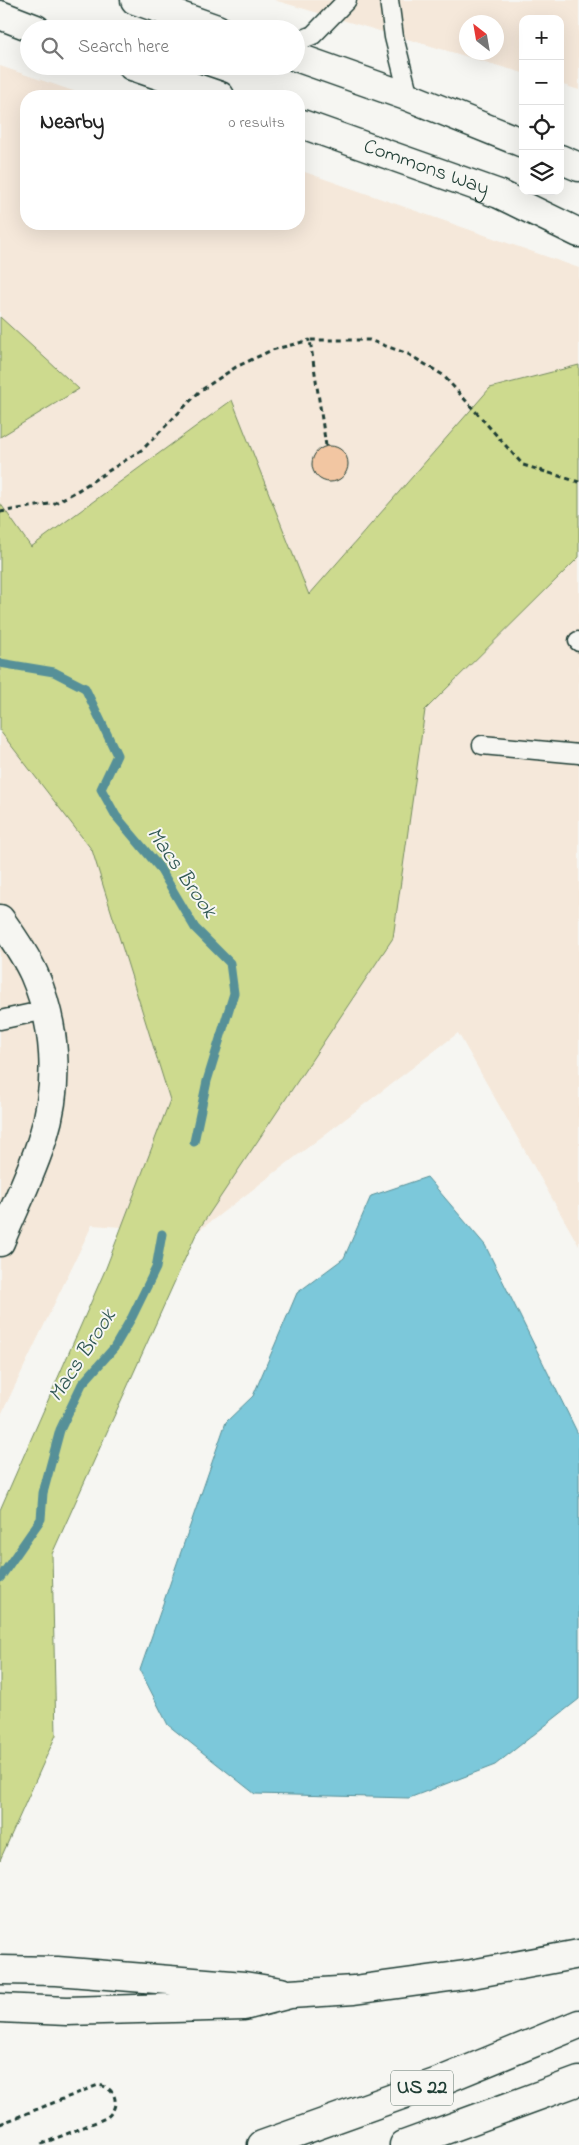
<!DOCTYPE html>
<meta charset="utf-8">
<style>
:root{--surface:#fff;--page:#f6f6f6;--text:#222;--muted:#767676;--line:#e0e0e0}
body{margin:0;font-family:"Indie Flower",sans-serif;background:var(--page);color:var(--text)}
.controls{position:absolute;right:15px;top:15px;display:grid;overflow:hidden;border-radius:10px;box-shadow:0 5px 20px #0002}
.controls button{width:45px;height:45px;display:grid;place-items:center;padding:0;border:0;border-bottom:1px solid var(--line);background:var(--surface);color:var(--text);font:25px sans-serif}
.compass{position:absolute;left:459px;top:15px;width:45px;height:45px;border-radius:50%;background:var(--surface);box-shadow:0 5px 20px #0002;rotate:329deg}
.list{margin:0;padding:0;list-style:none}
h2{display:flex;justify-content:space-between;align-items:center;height:65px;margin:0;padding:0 20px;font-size:21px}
h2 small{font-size:16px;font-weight:400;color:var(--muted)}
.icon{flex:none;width:28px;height:28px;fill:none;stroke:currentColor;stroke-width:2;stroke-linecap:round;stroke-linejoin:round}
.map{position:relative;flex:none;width:579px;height:2145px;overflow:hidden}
.search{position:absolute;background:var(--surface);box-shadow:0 5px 20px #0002;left:20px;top:20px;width:285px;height:55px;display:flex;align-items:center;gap:12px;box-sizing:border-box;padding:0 18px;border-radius:28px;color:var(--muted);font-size:19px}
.panel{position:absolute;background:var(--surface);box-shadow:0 5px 20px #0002;left:20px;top:90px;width:285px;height:140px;border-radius:20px}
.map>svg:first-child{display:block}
</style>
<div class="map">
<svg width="579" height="2145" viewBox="0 0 579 2145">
<rect width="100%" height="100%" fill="#f6f6f2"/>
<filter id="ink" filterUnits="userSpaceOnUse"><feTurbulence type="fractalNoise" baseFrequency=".02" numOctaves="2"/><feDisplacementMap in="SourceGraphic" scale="10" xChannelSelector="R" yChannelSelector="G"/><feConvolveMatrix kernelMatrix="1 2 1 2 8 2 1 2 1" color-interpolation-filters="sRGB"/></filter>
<g filter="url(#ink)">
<path fill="#f5e8da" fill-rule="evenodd" d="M274 0H579V90L560 84V19H523V73ZM466 22H496V52H466Z
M0 66 88 96H26V224H299V170L579 268V1246L458 1033 197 1232 92 1225 0 1417Z"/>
<path fill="#cdda8e" stroke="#768c61" d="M0 317 79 389 0 437Z
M579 365V557L425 710 393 938 197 1232 52 1554 56 1735 0 1860V1510L106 1268 170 1100 92 850 0 731V503L31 547 232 400 309 595 490 388Z"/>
<path fill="#7cc8da" stroke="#579098" d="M427 1177 485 1245 579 1436V1699L495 1765 409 1798 255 1794 168 1725 140 1670 226 1422 253 1396 297 1293 344 1258 371 1196Z"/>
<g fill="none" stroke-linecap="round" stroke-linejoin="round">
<path stroke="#579098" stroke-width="9" d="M0 663 54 672 85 688 117 755 101 789 116 816 159 867 195 928 230 963 234 993 207 1081 194 1142
M0 1578 41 1519 43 1493 60 1430 82 1384 114 1348 132 1317 156 1268 162 1234"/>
</g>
<path fill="#f2c6a2" stroke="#1f3d34" d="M312 464a18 18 0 1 1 36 0a18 18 0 1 1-36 0Z"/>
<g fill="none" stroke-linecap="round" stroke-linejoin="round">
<g stroke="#1f3d34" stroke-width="21">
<path id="service" d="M389 0 394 37 409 97
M296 42 313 35 347 0
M578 641 579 642
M482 745 579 754
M0 1020 46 1010"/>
</g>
<g stroke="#1f3d34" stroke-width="31">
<path id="minor" d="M0 919C12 936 25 954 34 974 56 1025 60 1083 43 1137 32 1173 14 1208 0 1242"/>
</g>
<g stroke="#1f3d34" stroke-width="31">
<g id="tertiary">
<path d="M135 0 217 29"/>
<path d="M0 15 36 29"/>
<path d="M296 57 409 97 523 143"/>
<path d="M132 66 220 96"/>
<path id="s1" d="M299 123 499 194 579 233"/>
<path d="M560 159 579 167"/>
</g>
</g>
<g stroke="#1f3d34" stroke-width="31">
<path id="trunk" d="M0 1970 57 1971 244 1986 281 1992
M0 2008 67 2011 244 2006 290 1994 354 1990 472 1974 579 1954
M262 2145 438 2082 579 2024
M404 2145 579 2081"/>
</g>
<path stroke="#1f3d34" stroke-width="3" stroke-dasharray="5 4" stroke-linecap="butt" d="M326 446 310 340H369L408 354 443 375 523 465 579 482
M0 512 55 503 77 491 143 449 200 391 236 367 272 350 310 340
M0 2124 98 2085C117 2087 121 2107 106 2118L39 2145"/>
<use href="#service" stroke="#f6f6f2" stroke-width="18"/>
<use href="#minor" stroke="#f6f6f2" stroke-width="28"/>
<use href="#tertiary" stroke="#f6f6f2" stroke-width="28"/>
<use href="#trunk" stroke="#f6f6f2" stroke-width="28"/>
</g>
</g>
<g text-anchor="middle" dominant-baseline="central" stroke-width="4" stroke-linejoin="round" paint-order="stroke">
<rect fill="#f6f6f2" stroke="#60746d" stroke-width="1" x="391" y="2070.5" width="62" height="35" rx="4"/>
<g font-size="20" font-weight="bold" fill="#1f3d34">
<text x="422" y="2088">US 22</text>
</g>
<g font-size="21" fill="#1f3d34" stroke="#f6f6f2">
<text stroke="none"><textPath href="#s1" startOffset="135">Commons Way</textPath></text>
</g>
<g font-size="22" font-style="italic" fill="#325955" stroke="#f6f6f2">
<text transform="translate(181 873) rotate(55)">Macs Brook</text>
<text transform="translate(83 1356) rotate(-57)">Macs Brook</text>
</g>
</g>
</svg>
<div class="controls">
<button>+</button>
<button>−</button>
<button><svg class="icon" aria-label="locate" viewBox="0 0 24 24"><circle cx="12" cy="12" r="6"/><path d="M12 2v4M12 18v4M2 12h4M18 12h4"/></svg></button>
<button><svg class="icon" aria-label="layers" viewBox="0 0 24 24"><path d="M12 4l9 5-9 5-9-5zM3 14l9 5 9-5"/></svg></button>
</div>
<svg class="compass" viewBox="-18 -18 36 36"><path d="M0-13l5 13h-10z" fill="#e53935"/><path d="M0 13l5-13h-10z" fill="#767676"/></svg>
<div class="search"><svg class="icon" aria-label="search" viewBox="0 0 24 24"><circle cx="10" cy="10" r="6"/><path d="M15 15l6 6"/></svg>Search here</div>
<section class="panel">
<h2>Nearby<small>0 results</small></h2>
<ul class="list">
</ul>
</section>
</div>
